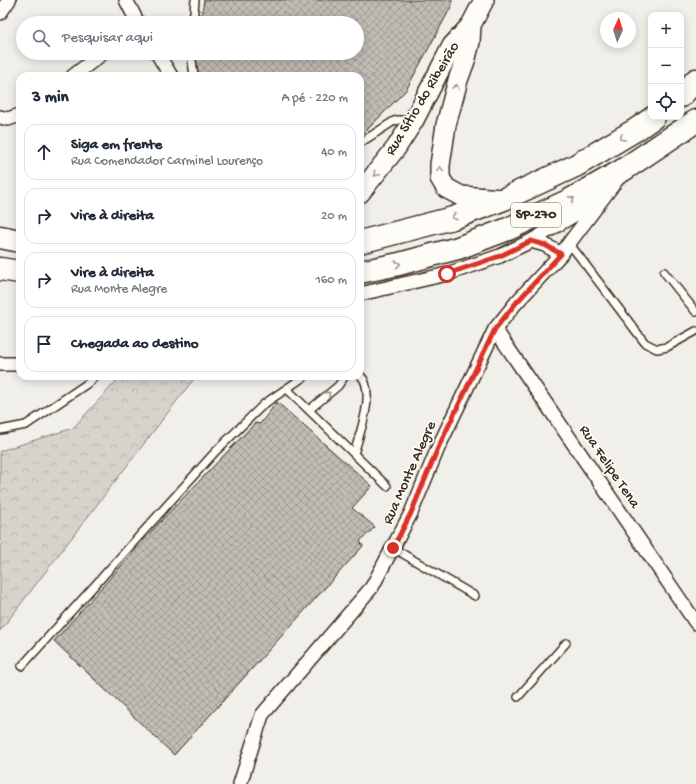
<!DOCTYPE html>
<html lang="pt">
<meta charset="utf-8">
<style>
:root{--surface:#fff;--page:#f2f2f3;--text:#1f2937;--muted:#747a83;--line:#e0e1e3}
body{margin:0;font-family:"Gochi Hand",sans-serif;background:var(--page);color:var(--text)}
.controls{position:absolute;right:12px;top:12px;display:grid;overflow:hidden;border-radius:8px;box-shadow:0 2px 10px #0003}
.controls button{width:36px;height:36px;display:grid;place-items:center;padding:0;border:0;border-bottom:1px solid var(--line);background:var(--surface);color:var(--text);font:20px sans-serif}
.compass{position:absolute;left:600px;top:12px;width:36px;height:36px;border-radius:50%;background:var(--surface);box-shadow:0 2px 10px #0003;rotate:4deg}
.stop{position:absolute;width:12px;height:12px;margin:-9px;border:3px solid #d93025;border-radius:50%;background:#fff}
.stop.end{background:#d93025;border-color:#fff;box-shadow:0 1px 4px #0008}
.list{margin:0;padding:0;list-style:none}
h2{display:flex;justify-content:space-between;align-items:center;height:52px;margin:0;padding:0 16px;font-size:17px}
h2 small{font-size:13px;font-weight:400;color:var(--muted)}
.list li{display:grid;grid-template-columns:26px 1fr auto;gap:12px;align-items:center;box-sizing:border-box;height:56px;margin:0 8px 8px;padding:0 8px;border:1px solid var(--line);border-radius:12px}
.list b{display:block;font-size:15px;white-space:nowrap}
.list p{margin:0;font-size:13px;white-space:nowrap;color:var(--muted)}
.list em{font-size:13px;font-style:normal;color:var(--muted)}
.icon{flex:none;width:22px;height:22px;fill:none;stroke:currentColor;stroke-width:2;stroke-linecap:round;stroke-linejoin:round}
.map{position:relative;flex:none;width:696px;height:784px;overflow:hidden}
.search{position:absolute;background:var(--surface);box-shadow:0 2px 10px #0003;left:16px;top:16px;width:348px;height:44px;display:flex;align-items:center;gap:10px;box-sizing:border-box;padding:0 14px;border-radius:22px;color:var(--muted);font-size:15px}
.panel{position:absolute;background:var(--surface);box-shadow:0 2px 10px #0003;left:16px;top:72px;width:348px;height:308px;border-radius:12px}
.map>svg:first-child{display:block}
</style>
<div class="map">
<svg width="696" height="784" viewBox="0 0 696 784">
<defs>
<pattern id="forest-crowns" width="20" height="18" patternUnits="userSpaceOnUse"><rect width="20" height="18" fill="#d7d2cc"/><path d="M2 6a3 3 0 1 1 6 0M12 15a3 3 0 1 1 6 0" fill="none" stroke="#b9b4af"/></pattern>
<pattern id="building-cross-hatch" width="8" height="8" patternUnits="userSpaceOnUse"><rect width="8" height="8" fill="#c1bcb4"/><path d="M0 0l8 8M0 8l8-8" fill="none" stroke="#9e9992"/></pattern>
</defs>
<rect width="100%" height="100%" fill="#f1efea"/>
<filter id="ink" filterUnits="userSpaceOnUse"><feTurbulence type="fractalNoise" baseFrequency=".025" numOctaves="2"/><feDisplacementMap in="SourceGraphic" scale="8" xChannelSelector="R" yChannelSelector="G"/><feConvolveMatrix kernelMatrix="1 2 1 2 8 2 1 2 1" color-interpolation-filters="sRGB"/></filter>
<g filter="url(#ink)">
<path fill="url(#forest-crowns)" stroke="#897e75" d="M121 376H196L0 631V451L73 428Z"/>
<path fill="url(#building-cross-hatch)" stroke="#3b2a1e" d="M204 0H452L451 7 406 90 360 137V76H196L194 67 196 53H357V23H200Z
M277 402 372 486 352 508 375 527 360 541 363 546 174 755 54 641 160 522 255 423 260 424Z"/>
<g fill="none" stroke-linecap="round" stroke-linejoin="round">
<g stroke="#3b2a1e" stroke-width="10">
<path id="service" d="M193 23 195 0
M191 53 194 76
M360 143 394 121 399 120H411
M569 243 645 343 657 349 667 347 696 331
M664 272 696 312
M287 389 387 486
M309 410 338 386 345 376
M0 430 26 425 91 381 94 376
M354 454C359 435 377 390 360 375
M393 548 475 596
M22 666 215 452 264 404 305 376
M518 697 566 643"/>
</g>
<g stroke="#3b2a1e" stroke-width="16">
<path id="minor" d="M126 0 138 23
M0 13 9 0
M157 53 171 76
M73 76 103 53
M0 117 8 119 20 115
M531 241 545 245 561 254
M360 294 447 274 500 256 531 241 598 201
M495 329 696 623
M0 364H20
M240 784 262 715 372 587 411 513 438 448 495 329 516 303 561 254 618 178"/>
</g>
<g stroke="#3b2a1e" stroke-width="22">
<path id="secondary" d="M471 25 470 42 466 58 458 80 446 125 440 165V178L446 188 461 196 502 199
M360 193 396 148 414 120 452 46 471 25 484 0"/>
</g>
<g stroke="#3b2a1e" stroke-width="25">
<path id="motorway" d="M681 96 696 80
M0 237 20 241
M360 242 453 218 504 199 575 166 637 129 654 117
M0 269 20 272
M360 272 399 264 458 248 508 229 570 200 623 170 696 121"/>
</g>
<use href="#service" stroke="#fdfcf7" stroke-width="7"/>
<use href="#minor" stroke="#fdfcf7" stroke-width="13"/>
<use href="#secondary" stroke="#fdfcf7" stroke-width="19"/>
<use href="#motorway" stroke="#fdfcf7" stroke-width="22"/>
</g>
<defs><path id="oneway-chevron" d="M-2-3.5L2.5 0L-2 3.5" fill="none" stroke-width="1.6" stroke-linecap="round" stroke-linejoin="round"/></defs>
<g stroke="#9c938a">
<use href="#oneway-chevron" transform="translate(456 87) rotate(-75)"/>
<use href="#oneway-chevron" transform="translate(622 138) rotate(150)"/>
<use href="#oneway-chevron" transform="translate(440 169) rotate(-90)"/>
<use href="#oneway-chevron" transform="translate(376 174) rotate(128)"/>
<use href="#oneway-chevron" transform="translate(572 199) rotate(-29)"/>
<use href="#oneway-chevron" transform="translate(454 217) rotate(162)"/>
<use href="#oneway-chevron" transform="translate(398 264) rotate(-13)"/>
<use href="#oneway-chevron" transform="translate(328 394) rotate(-40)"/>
</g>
</g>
<g fill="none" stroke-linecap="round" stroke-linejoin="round" filter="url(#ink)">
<path stroke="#d93025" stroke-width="5" d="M393 548 411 513 438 448 495 329 516 303 561 254 545 245 531 241 500 256 447 274"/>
</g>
<g text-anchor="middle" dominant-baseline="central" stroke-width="3.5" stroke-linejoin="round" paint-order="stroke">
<rect fill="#fdfcf7" stroke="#75695f" stroke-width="1" x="511" y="203" width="50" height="24" rx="3"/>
<g font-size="14" font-weight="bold" fill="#3b2a1e">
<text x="536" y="215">SP-270</text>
</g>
<g font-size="15" fill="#3b2a1e" stroke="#fdfcf7">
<text transform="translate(423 99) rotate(-59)">Rua Sítio do Ribeirão</text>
<text transform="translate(609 467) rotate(56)">Rua Felipe Tena</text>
<text transform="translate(410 473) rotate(-66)">Rua Monte Alegre</text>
</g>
</g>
</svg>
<div class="controls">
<button>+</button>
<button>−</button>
<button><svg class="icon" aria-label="locate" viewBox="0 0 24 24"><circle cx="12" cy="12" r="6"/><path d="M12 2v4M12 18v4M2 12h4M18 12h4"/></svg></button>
</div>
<svg class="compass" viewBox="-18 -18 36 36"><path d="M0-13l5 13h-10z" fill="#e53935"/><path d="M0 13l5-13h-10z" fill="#747a83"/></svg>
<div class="stop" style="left:447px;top:274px"></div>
<div class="stop end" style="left:393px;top:548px"></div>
<div class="search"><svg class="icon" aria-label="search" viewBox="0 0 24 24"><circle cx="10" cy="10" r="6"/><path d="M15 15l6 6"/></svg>Pesquisar aqui</div>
<section class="panel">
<h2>3 min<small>A pé · 220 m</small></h2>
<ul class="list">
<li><svg class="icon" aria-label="ahead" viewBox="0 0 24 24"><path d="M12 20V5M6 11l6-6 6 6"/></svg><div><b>Siga em frente</b><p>Rua Comendador Carminel Lourenço</p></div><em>40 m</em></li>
<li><svg class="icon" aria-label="right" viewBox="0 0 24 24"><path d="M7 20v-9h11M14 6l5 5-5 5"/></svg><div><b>Vire à direita</b></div><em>20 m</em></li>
<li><svg class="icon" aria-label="right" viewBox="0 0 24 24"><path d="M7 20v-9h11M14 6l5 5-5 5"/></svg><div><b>Vire à direita</b><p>Rua Monte Alegre</p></div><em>160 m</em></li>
<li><svg class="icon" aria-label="arrive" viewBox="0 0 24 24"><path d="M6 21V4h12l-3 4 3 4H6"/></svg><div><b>Chegada ao destino</b></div></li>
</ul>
</section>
</div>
